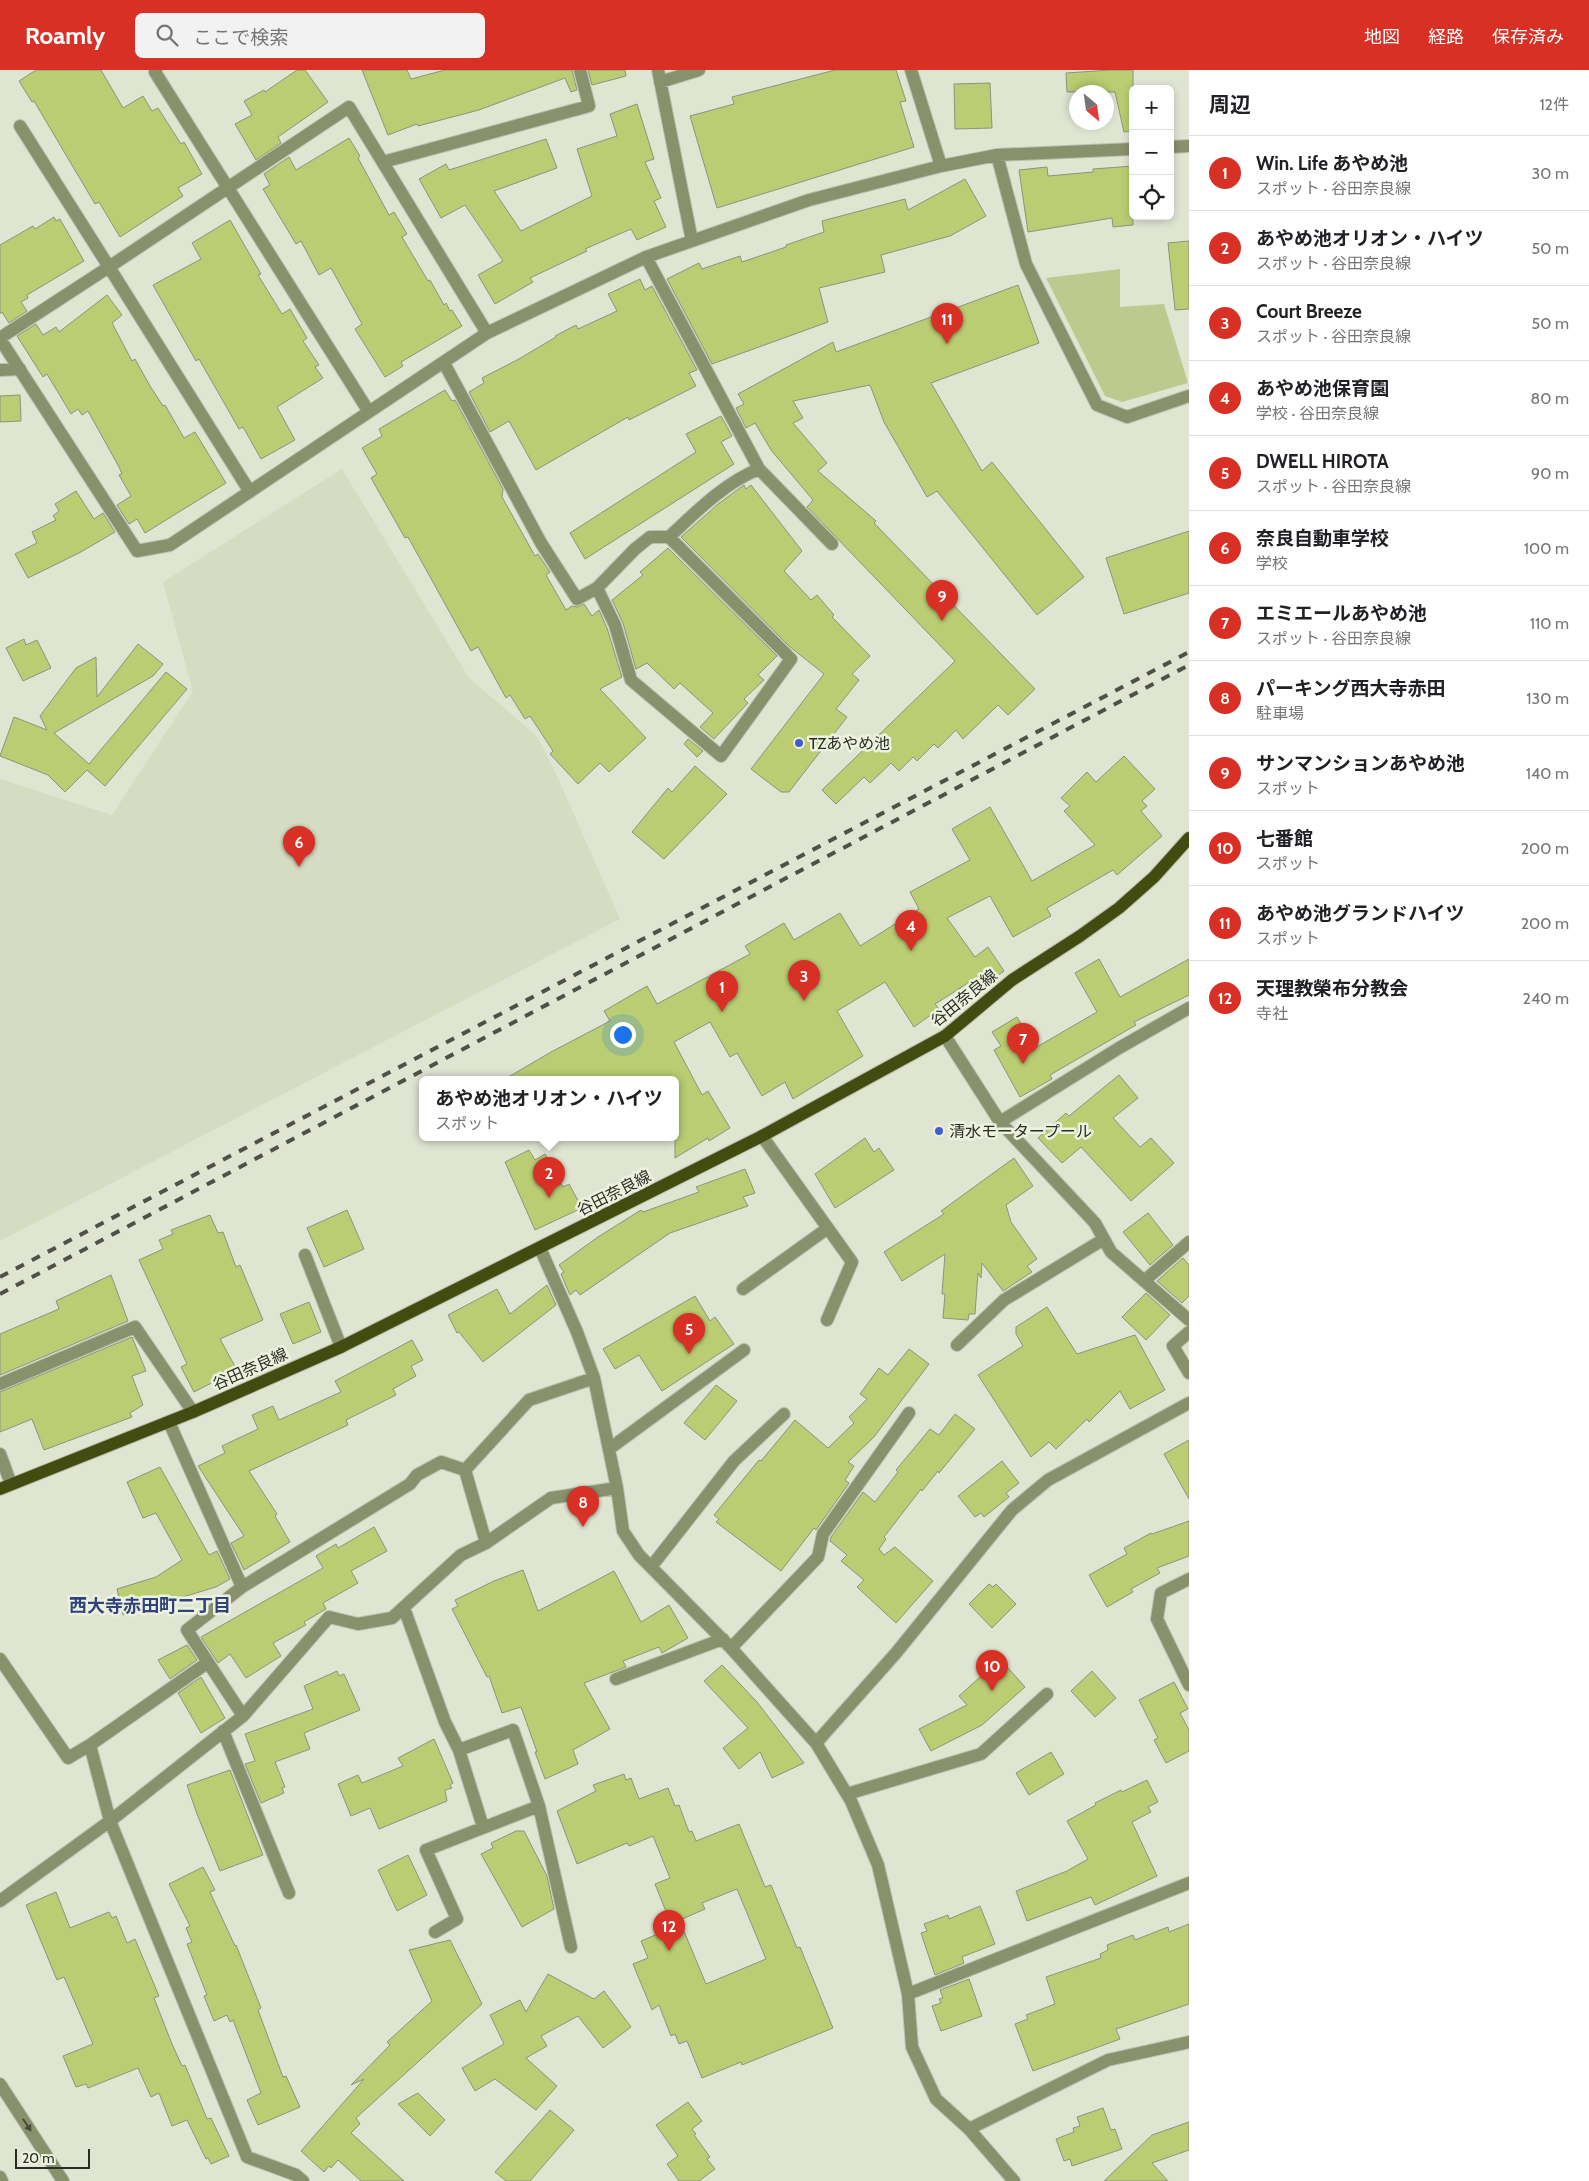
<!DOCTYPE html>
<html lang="ja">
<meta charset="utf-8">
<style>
:root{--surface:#fff;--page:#f2f2f2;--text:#202124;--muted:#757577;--line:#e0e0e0;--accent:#d93025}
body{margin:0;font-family:Cabin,"Noto Sans JP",sans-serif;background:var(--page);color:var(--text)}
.controls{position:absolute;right:15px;top:15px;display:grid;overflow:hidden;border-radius:8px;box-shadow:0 2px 8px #0003}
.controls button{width:45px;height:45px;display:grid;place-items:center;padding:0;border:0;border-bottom:1px solid var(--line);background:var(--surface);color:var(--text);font:25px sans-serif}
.compass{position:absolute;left:1069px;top:15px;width:45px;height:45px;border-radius:50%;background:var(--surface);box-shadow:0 2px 8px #0003;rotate:151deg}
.scale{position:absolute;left:15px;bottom:12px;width:75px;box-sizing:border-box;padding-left:5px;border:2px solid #2b2c25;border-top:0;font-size:14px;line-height:18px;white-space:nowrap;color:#2b2c25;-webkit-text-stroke:4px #edf2de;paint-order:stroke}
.you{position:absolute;left:622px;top:964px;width:18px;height:18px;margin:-12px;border:4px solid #fff;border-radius:50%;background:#1a73e8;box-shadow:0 0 0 8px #1a73e833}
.badge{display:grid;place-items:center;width:32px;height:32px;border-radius:50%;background:var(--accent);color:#fff;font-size:16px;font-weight:700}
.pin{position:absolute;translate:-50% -41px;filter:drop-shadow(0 1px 2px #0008)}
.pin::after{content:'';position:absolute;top:26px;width:18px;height:15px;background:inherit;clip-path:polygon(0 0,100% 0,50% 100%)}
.popup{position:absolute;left:419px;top:1006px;width:260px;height:65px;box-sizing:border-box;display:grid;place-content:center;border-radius:8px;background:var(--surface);filter:drop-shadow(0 1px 4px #0005);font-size:16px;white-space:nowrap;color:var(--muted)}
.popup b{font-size:19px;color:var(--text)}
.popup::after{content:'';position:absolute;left:50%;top:100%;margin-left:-10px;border:10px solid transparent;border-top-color:var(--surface)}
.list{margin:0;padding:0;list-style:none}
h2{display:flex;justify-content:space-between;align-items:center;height:65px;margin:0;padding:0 20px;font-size:21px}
h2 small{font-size:16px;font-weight:400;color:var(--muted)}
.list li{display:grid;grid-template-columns:32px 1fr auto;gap:15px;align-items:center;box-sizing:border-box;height:75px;padding:0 20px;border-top:1px solid var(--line)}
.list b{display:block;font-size:19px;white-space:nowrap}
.list p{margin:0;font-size:16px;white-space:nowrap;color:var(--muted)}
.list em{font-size:16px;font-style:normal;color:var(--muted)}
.icon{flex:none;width:28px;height:28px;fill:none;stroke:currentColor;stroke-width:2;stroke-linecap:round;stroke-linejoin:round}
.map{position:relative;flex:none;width:1189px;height:2111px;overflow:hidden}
header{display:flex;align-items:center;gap:30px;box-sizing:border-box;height:70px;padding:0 25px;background:var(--accent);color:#fff}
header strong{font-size:24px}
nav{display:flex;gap:28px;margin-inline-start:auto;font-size:18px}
.search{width:350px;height:45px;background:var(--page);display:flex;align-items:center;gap:12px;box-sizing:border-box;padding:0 18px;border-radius:8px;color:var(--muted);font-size:19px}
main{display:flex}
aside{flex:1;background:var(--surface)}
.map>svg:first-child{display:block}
</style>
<header>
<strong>Roamly</strong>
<div class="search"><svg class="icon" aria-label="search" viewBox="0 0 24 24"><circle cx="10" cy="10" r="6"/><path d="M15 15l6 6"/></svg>ここで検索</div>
<nav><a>地図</a><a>経路</a><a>保存済み</a></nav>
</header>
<main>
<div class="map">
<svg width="1189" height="2111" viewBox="0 0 1189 2111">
<rect width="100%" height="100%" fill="#dfe5d1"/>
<path fill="#d5dcc1" d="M342 399 469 608 537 666 557 706 620 849 0 1171V709L112 745 193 621 163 512Z"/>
<path fill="#bdca8f" d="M1120 199V237L1164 234 1188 313 1122 332 1105 326 1046 208Z"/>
<path fill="#bacd72" stroke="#8e9280" d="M36 0H101L123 38 143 26 152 41 158 38 181 74 184 72 202 104 178 118 183 126 120 167 99 132 95 134 34 31 32 32 19 11Z
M297 0H305L328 32 278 67 281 73 256 90 235 54 252 45 244 31 264 20 265 22Z
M362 0H407L411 9 445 0H572L577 20 571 22 565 8 479 40 418 56 417 54 388 65Z
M588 0H625L626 6 592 15Z
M835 0H896L906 31 900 32 914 77 717 138 690 46 734 34 732 27Z
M1111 0H1133V61L1124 62 1115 22H1067L1066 3Z
M990 13 992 58 955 59 954 14Z
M637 34 654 89 645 92 661 128 654 131 666 157 637 170 631 159 585 179 587 181 530 208 533 212 495 234 478 205 503 191 465 135 441 148 419 109 446 94 449 100 546 69 557 98 494 121 521 161 592 126 577 79 617 66 610 44Z
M349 68 360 86 358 88 389 145 394 142 407 164 402 167 428 211 430 210 444 235 446 233 450 241 452 240 462 256 401 292 403 296 385 307 355 259 362 254 331 198 319 205 301 171 296 174 263 119 270 115 264 104 289 87 296 100Z
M1133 96V155L1113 157 1112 148 1028 162 1019 100 1047 97 1048 106 1093 102V99Z
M965 109 986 146 950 166 881 185 885 202 819 218 828 252 712 294 667 209 699 193 702 199 740 186 742 192 786 177V175L824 162 822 151 905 129 908 140Z
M54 147 56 151 60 149 84 191 27 225 28 228 21 232 27 241 9 253 2 242 0 244V175L33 156 35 159Z
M230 150 261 204 258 205 282 244 290 239 307 268 303 271 319 295 315 297 323 308 277 337 295 370 261 389 243 357 239 359 199 289 196 291 153 215 201 189 192 173Z
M1189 171V239L1175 240 1168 173Z
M640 209 645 220 652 216 697 300 689 303 696 316 629 350 628 347 536 400 509 351 490 362 469 322 484 313 482 308 517 290 556 267 555 266 576 255 578 259 617 241 608 224Z
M1018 215 1039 273 931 313 982 401 992 392 1084 507 1037 545 937 421 927 427 884 352 870 315 793 331 803 348 793 353 827 393 818 401 876 451 874 453 1035 619 1008 645 998 635 963 669 956 660 938 678 934 674 917 691 913 687 899 701 891 693 870 713 864 707 836 734 822 720 955 591 807 437 813 430 771 380 755 353 746 358 736 338 744 334 738 324 833 272 836 282Z
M107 225 122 245 112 253 132 291 135 289 150 316 163 336 165 335 184 368 195 362 226 413 145 463 137 449 129 454 117 435 131 426 119 405 122 404 119 397 88 341 82 345 78 339 71 344 47 304 43 307 17 266 36 254 43 265 56 257 59 262Z
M445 320 452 331 455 330 503 419 502 427 535 486 538 484 550 502 546 505 566 540 572 536 577 537 584 534 592 546 599 540 607 558 622 607 600 619 646 668 609 702 600 693 578 714 550 684 553 681 530 646 525 649 510 625 506 628 478 577 471 581 408 467 405 468 371 408 377 404 362 378 382 366 379 359Z
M20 325 21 351 0 352V326Z
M721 346 732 366 721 372 734 394 585 489 570 463 696 382 686 364Z
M744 415 746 419 751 415 802 481 784 501 811 530 817 525 834 545 832 547 870 586 852 604 859 610 836 639 847 647 789 722H781L751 699 824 604 789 576 681 467 718 434Z
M76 421 94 449 103 443 115 462 79 483 28 508 15 484 37 473 32 462 56 450 53 446 59 441 55 434Z
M1189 461V523L1124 544 1106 488Z
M668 478 777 586 758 605 764 610 744 629 748 633 714 669 700 657 713 643 680 613 674 619 647 593 636 599 623 553 612 530 643 505 640 502Z
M24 569 26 575 37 570 51 598 23 611 6 578Z
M138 574 163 594 153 606 54 663 89 694 166 602 187 619 105 716 87 700 65 722 48 705 0 686 14 647 47 660 40 646 76 598 96 587 97 627Z
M688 669 703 681 697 687 684 674Z
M1124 686 1155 719 1142 731 1147 736 1141 741 1162 766 1117 805 1113 800 1047 838 1051 846 1013 867 990 826 947 848 975 887 988 877 1004 901 975 923 968 913 935 934 939 939 914 957 885 912 837 941 863 986 793 1029 785 1012 762 1026 737 983 730 987 710 952 674 972 702 1025 708 1021 730 1058 709 1071 708 1068 675 1088V1009H505L551 982 610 951 604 941 647 916 657 934 750 884 745 876 784 853 794 870 840 843 860 876 919 839 910 822 970 790 952 759 990 737 1032 811 1095 775 1064 741 1070 736 1061 728 1087 702 1096 712Z
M695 696 727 724 664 789 632 762 668 718 672 722Z
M1099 889 1120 927 1189 889V925L1134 952 1136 955 1050 1005 1052 1009 1020 1027 994 980 1001 976 992 962 1017 947 1035 978 1097 942 1075 903Z
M1119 1005 1138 1028 1113 1048 1140 1077 1151 1068 1174 1093 1131 1131 1081 1077 1062 1093 1038 1068 1066 1043 1069 1046Z
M865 1068 874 1082 879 1078 894 1100 835 1138 815 1104Z
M529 1080 535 1090 545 1084 563 1117 569 1114 582 1138 535 1160 505 1092Z
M1014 1088 1033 1116 1006 1135 1011 1152 1037 1189 1027 1196 1032 1202 1003 1221 982 1193 981 1208 978 1203 975 1244H969L968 1250 943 1248 945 1224H942L945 1184 902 1211 884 1182 944 1144 941 1141Z
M745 1099 755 1123 743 1127 748 1136 670 1163 580 1225 576 1220 570 1225 561 1204 564 1202 559 1195 598 1167 641 1140 643 1142 699 1122 696 1117Z
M347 1140 364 1179 324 1197 307 1158Z
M1148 1143 1173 1175 1150 1195 1123 1162Z
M210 1145 218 1163 223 1162 236 1197 240 1195 263 1250 220 1269 237 1300 194 1322 181 1297 187 1294 139 1190 163 1179 159 1170 173 1164 171 1160Z
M1183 1188 1189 1195V1226L1182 1233 1157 1211Z
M111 1205 128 1251 0 1305V1264L59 1239 56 1231Z
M547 1215 556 1235 483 1292 459 1262 457 1263 448 1245 497 1219 510 1244Z
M1146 1223 1170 1245 1146 1270 1122 1247Z
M695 1226 710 1251 715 1247 734 1274 662 1321 639 1285 615 1299 603 1279Z
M309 1232 321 1262 293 1274 280 1244Z
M1047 1237 1077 1284 1135 1265 1165 1320 1130 1339 1120 1321 1089 1352 1087 1349 1056 1379 1049 1372 1031 1387 978 1305 1023 1276 1016 1264V1257Z
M132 1267 146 1301 132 1306 143 1335 130 1343 132 1347 44 1380 32 1349 0 1362V1322Z
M412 1270 423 1290 411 1296 416 1306 393 1319 396 1325 346 1350 348 1355 249 1401 277 1444 275 1446 290 1472 244 1500 231 1473 244 1466 198 1396 225 1383 222 1376 258 1359 252 1345 273 1336 279 1350 341 1322 335 1311Z
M909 1279 929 1294 874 1367 848 1392 854 1396 845 1410 849 1413 816 1460 814 1458 781 1501 716 1452 719 1449 714 1445 759 1390 761 1391 795 1350 828 1378 854 1353 849 1347 867 1329 860 1324 879 1298 888 1305Z
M716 1315 737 1331 705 1370 684 1353Z
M955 1344 975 1359 939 1403 938 1401 922 1421 921 1419 884 1467 886 1469 879 1479 884 1485 895 1477 933 1511 896 1553 857 1517 864 1510 841 1491 847 1485 830 1471 831 1467 863 1422 875 1432 898 1402 896 1400 930 1359 939 1365Z
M1189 1370V1429L1164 1384Z
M1002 1391 1019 1413 1006 1423 1009 1427 984 1447 981 1443 975 1447 958 1426Z
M160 1397 209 1485 217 1481 230 1509 216 1517 123 1545 117 1519 156 1507 182 1490 156 1443 143 1448 127 1412Z
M1189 1451V1486L1157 1498 1160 1503 1131 1519 1133 1522 1107 1537 1089 1505 1127 1484 1124 1478 1151 1463 1152 1464Z
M374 1457 387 1481 351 1501 358 1513 323 1533 326 1539 304 1552 306 1555 273 1573 281 1586 246 1608 230 1584 218 1593 201 1567 323 1498 316 1486 336 1474 338 1478Z
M523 1500 538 1541 614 1501 641 1552 669 1535 688 1568 662 1583 659 1577 623 1591 626 1597 584 1613 610 1659 573 1680 578 1694 545 1709 535 1682H537L521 1637 502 1643 489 1606 487 1607 452 1539 458 1536 455 1530 494 1511Z
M989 1514 993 1517 996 1514 1016 1534 992 1558 969 1534Z
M187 1575 197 1590 170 1609 158 1590Z
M1000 1589 1025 1617 982 1655 931 1681 919 1659 967 1635 959 1626Z
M722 1595 757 1632 804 1693 772 1708 760 1682 739 1699 723 1678 748 1658 704 1611Z
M337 1601 339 1606 344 1604 360 1640 304 1663 310 1679 275 1692 285 1717 282 1718 284 1723 261 1733 245 1694 255 1691 245 1664 313 1639 304 1616Z
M1092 1601 1116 1628 1095 1647 1071 1621Z
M201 1607 225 1648 201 1663 178 1623Z
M1174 1612 1188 1639 1180 1643 1189 1660V1681L1166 1693 1154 1670 1158 1668 1139 1630Z
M434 1669 453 1713 450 1715 452 1718 445 1720 447 1731 379 1759 370 1738 351 1746 338 1714 358 1705 362 1713 403 1696 398 1688Z
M1051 1682 1064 1704 1029 1725 1016 1703Z
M230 1700 263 1785 220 1801 197 1744 187 1715Z
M624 1704 626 1710 631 1708 639 1729 668 1718 675 1736 679 1735 689 1762 692 1761 696 1771 739 1754 765 1817 771 1815 797 1878 800 1877 833 1958 742 1995 741 1992 702 2008 687 1971 679 1974 675 1964 671 1966 659 1935 652 1940 633 1894 648 1888 641 1871 681 1854 706 1914 766 1889 737 1819 702 1833 705 1839 671 1854 655 1814 670 1808 653 1766 629 1776 627 1773 577 1794 557 1741 596 1721 593 1715Z
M1147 1710 1158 1732 1148 1737 1151 1742 1132 1752 1157 1806 1095 1835 1091 1827 1027 1851 1016 1821 1067 1801 1088 1789 1067 1751 1096 1735 1095 1733 1121 1720 1122 1722Z
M516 1761H524L547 1806 554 1839 522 1857 481 1784 493 1778 491 1773Z
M408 1785 427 1825 397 1841 378 1800Z
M203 1797 215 1820 210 1822 235 1876 236 1875 261 1938 258 1940 283 2007 286 2006 300 2037 258 2055 247 2030 261 2023 233 1950 230 1952 227 1945 214 1951 204 1926 207 1925 187 1874 192 1872 186 1858 190 1856 169 1814Z
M56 1822 70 1858 109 1842 112 1848 116 1846 127 1873 135 1869 159 1926 154 1928 172 1974 182 1996 185 1995 207 2049 211 2048 229 2086 211 2094 208 2088 206 2089 187 2050 172 2056 159 2023 151 2027 138 1998 88 2018 86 2014 76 2017 63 1986 93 1974 64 1907 57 1910 26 1835Z
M980 1836 995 1874 962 1887 964 1893 935 1905 921 1863 927 1861 924 1854 948 1845 949 1849Z
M1189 1854V1934L1116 1959 1120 1969 1033 2001 1015 1954 1028 1949 1026 1945 1055 1934 1046 1907 1101 1888 1100 1884 1108 1880 1107 1875 1133 1865 1135 1870 1168 1857 1169 1862Z
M450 1870 482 1934 356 2048 360 2054 351 2063 404 2111H361L338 2090 331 2098 329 2096 324 2102 301 2081 364 2009 351 2015 390 1975 387 1972 432 1931 409 1880Z
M548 1904 594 1929 604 1921 631 1957 603 1978 578 1946 541 1966 547 1976 526 1988 557 2016 536 2040 495 2009 475 2021 462 1998 504 1974 490 1945 520 1930 526 1942Z
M969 1909 982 1946 941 1961 932 1936 941 1933 939 1929 943 1928 940 1920Z
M418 2023 445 2050 430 2066 398 2034Z
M688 2032 702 2051 692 2059 696 2064 694 2065 710 2087 707 2089 715 2099 699 2111H679L667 2094 678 2086 656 2055Z
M1103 2038 1111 2060 1115 2059 1122 2079 1072 2096 1070 2089 1064 2091 1056 2069 1074 2062 1073 2058 1080 2056 1077 2047Z
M550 2040 574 2060 530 2111H506L495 2102Z
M1189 2052V2080L1152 2093 1168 2111H1104L1152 2065Z"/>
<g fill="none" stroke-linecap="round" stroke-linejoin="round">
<g stroke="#bbc0af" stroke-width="14">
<path id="minor" d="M156 0 155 2 369 342
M658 0 692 171
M911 0 941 96
M660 12 699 0
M1170 77 1189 76
M997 85 1026 194 1097 335 1127 347 1189 326
M383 92 589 36 580 0
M0 268 109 197 20 56
M0 269 137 481 170 475 487 263 646 187 809 130 941 96 997 85 1133 79
M444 293 541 473 577 529 597 518 635 479 650 467H669C696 442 724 413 759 399L646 187
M0 300 20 299
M759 399 832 474
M250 422 109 197 349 37 487 263
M597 518 615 555 631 610 721 686 791 589 669 467
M945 966 1000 1052 1095 1153 1111 1182 1189 1250
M1000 1052 1119 978 1189 938
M762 1066 852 1192 827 1250
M540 1178 577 1262 594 1308 617 1418 623 1461 639 1485 731 1578 816 1673 851 1731 878 1795 908 1924 912 1977 936 2029 969 2059 1014 2111
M305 1185 341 1277
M1144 1211 1189 1172
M743 1219 828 1158
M1189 1262 1173 1276 1189 1303
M957 1275 1004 1230 1104 1169
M0 1314 135 1257 193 1342
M169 1352 242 1517
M609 1379 744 1280
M0 1384 11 1414
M486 1473 465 1400 529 1330 594 1308
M651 1497 734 1391 784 1344
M1189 1509 1161 1523 1157 1549 1189 1615
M404 1538 445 1652 459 1680 483 1757
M731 1578 818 1487 823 1464 909 1343
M0 1589 68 1688 90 1675
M207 1593 90 1675 110 1751 247 2087 296 2105 303 2111
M616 1609 723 1569
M243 1646 187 1560 242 1517 410 1414 417 1405 441 1392 465 1400
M223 1661 289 1823
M816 1673 896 1583 1012 1440 1048 1410 1189 1333
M459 1680 513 1660 539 1736 571 1877
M847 1724 981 1684 1047 1624
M0 1831 110 1751 243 1646 329 1547 358 1554 392 1548 461 1485 486 1473 551 1428 617 1418
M435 1862 457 1849 426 1780 539 1736
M908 1924 1189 1813
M0 2014 63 2111
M969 2059 1108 1990 1189 1972
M0 2107 2 2111"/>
</g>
<g stroke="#bbc0af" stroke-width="14">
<path id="major" d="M0 1419 193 1342 341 1277 762 1066 945 966 1012 910 1080 866 1119 838 1154 807 1189 768"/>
</g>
<use href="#minor" stroke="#88906c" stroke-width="12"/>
<use href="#major" stroke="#424c11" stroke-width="12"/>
<path stroke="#4f5148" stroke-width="4" stroke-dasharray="9 9" stroke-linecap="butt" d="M0 1207 1189 582
M0 1224 1189 595"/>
</g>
<defs><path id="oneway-solid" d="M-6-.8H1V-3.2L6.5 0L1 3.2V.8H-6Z" transform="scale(1.25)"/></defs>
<use fill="#474a3a" href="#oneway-solid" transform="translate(27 2055) rotate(57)"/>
<g fill="#405dcf" stroke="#edf2de" stroke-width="2">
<circle cx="799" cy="673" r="5"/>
<circle cx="939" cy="1061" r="5"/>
</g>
<g text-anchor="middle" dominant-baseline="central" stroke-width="5" stroke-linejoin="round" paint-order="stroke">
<g font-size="16" fill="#2b2c25" stroke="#edf2de" text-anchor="start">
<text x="809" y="673">TZあやめ池</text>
<text x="949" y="1061">清水モータープール</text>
</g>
<g font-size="16" fill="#2b2c25" stroke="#edf2de">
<text transform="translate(964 928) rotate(-39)">谷田奈良線</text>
<text transform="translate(614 1123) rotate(-27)">谷田奈良線</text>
<text transform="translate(250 1299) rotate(-24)">谷田奈良線</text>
</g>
<g font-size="18" font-weight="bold" fill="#31437d" stroke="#edf2de">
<text x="150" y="1536">西大寺赤田町二丁目</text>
</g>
</g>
</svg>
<div class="controls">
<button>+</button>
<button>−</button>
<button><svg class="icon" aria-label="locate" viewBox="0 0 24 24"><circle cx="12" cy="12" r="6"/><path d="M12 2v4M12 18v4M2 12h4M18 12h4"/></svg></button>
</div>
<svg class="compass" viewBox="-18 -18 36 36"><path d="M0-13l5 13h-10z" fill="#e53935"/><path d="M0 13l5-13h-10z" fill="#757577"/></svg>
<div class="scale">20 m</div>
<div class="you"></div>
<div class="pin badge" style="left:722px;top:942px">1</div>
<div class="pin badge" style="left:549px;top:1128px">2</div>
<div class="popup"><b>あやめ池オリオン・ハイツ</b>スポット</div>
<div class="pin badge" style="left:804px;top:931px">3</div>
<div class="pin badge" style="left:911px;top:881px">4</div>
<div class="pin badge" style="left:689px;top:1284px">5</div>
<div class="pin badge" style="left:299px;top:797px">6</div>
<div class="pin badge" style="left:1023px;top:994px">7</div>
<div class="pin badge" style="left:583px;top:1457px">8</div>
<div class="pin badge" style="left:942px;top:551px">9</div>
<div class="pin badge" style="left:992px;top:1621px">10</div>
<div class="pin badge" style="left:947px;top:274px">11</div>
<div class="pin badge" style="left:669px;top:1881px">12</div>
</div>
<aside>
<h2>周辺<small>12件</small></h2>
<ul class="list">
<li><span class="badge">1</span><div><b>Win. Life あやめ池</b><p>スポット · 谷田奈良線</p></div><em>30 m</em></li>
<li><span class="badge">2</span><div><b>あやめ池オリオン・ハイツ</b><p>スポット · 谷田奈良線</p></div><em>50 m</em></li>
<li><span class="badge">3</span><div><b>Court Breeze</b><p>スポット · 谷田奈良線</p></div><em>50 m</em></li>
<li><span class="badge">4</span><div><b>あやめ池保育園</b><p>学校 · 谷田奈良線</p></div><em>80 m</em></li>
<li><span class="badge">5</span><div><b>DWELL HIROTA</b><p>スポット · 谷田奈良線</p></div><em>90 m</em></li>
<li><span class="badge">6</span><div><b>奈良自動車学校</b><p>学校</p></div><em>100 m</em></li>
<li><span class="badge">7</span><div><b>エミエールあやめ池</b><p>スポット · 谷田奈良線</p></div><em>110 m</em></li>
<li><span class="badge">8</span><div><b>パーキング西大寺赤田</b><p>駐車場</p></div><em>130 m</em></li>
<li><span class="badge">9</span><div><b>サンマンションあやめ池</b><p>スポット</p></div><em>140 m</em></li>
<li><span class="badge">10</span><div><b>七番館</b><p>スポット</p></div><em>200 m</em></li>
<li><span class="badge">11</span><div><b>あやめ池グランドハイツ</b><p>スポット</p></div><em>200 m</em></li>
<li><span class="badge">12</span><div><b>天理教榮布分教会</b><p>寺社</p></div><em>240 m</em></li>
</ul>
</aside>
</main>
